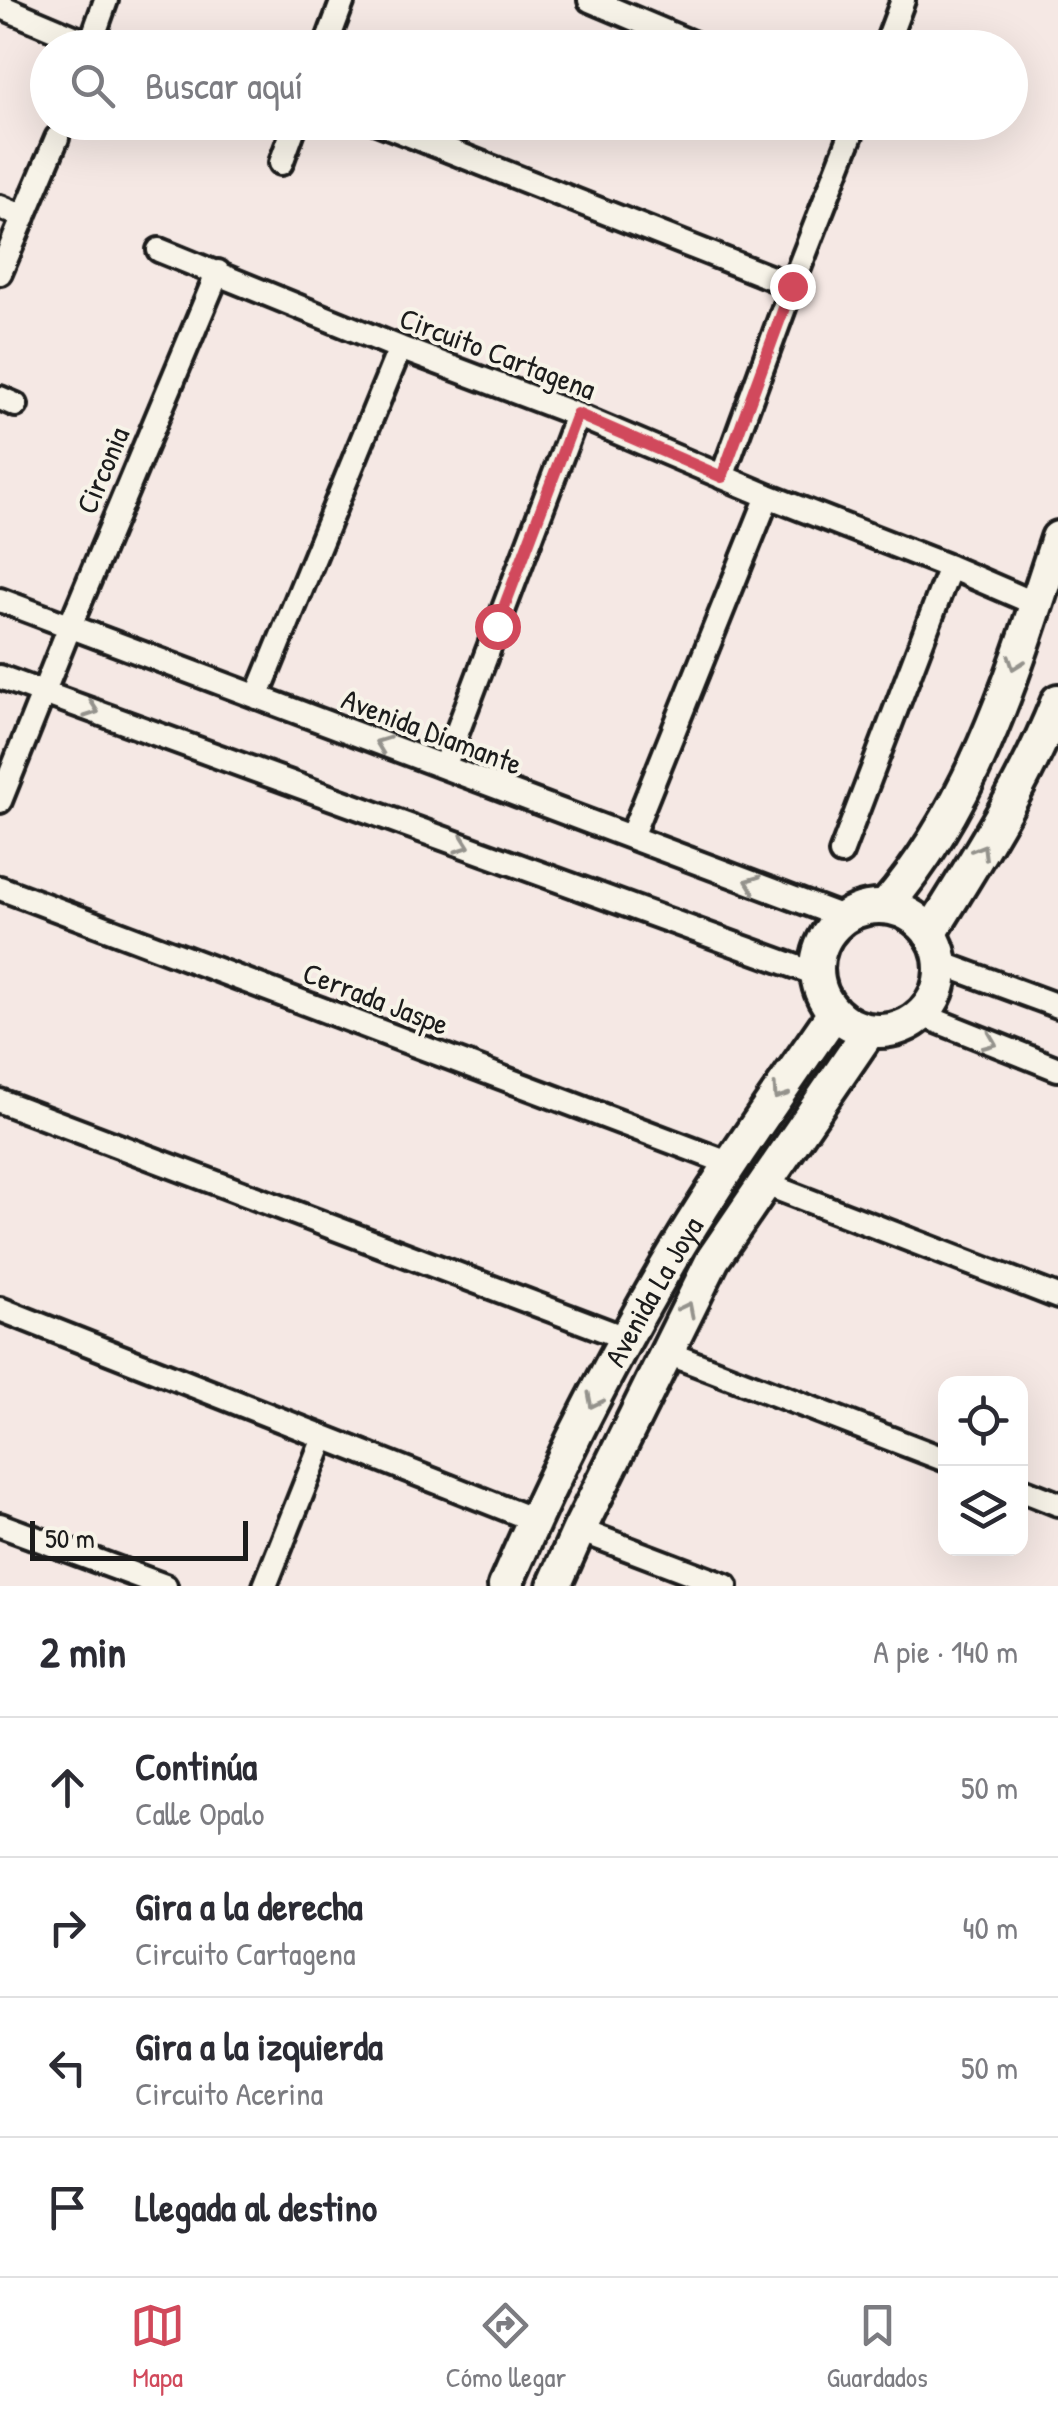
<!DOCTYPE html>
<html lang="es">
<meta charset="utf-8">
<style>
:root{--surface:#fff;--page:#f7f7f7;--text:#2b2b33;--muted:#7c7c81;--line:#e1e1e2;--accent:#d1495b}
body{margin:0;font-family:"Patrick Hand",sans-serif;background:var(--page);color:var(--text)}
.controls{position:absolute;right:30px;bottom:30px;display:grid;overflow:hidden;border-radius:20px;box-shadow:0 10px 40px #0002}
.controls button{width:90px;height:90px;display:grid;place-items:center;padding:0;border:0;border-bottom:2px solid var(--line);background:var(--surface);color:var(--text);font:50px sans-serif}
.scale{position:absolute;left:30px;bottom:25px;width:218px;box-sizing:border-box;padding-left:10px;border:5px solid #1c1c1c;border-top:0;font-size:28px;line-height:35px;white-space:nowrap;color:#1c1c1c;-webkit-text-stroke:8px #f7f3e8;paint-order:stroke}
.stop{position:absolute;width:30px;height:30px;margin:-22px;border:8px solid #d1495b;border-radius:50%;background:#fff}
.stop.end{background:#d1495b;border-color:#fff;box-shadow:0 2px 10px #0008}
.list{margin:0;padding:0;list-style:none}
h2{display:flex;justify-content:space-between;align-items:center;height:130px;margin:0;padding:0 40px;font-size:42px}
h2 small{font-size:32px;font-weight:400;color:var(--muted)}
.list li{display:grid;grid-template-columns:65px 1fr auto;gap:30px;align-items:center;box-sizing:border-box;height:140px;padding:0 40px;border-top:2px solid var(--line)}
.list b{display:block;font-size:38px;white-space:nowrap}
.list p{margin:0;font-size:32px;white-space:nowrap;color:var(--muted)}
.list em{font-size:32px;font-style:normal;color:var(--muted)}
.icon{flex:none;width:55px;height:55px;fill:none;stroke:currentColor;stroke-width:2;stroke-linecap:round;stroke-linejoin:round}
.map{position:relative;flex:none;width:1058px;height:1586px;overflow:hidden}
.search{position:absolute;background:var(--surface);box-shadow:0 10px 40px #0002;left:30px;right:30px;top:30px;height:110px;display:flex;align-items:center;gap:25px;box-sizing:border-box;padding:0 35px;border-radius:55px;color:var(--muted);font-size:38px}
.sheet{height:690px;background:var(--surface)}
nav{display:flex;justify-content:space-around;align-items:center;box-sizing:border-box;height:140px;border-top:2px solid var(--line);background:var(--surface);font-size:28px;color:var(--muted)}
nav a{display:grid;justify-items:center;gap:5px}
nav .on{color:var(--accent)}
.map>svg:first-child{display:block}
</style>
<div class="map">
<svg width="1058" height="1586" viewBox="0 0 1058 1586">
<rect width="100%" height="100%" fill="#f5e8e4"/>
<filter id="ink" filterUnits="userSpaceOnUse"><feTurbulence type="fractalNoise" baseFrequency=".01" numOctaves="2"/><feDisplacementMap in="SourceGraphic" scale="20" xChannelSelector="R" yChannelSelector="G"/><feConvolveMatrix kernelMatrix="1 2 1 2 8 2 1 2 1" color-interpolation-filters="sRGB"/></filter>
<g filter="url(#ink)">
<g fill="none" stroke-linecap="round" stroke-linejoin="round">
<g stroke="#1c1c1c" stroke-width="30">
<path id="street" d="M590 0 704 48
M0 6 90 44
M89 48 106 0
M325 48 343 0
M885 48 903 0
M377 122 792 286
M281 163 296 122
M0 207 24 217
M159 250 400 348 577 415 768 496 950 567 1036 604
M0 273 57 138
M0 398 16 405
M722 477 792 286 856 122
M0 600 843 917
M0 677 816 974
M257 697 400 348
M444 767 577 415
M0 801 70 626 218 272
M631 837 768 496
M841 853 950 567
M0 888 731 1164
M941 963 1058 1006
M922 1015 1058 1069
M0 1101 625 1338
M763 1183 1058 1297
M0 1309 534 1520
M665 1352 946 1460
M1020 1489 1058 1504
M0 1525 165 1586
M579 1530 726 1586
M265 1586 324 1437"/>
</g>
<g stroke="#1c1c1c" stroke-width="40">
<g id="secondary">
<circle cx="879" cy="969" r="62"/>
<path d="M885 907C976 803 1016 666 1058 538"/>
<path d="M930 934C977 858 1025 784 1058 701"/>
<path id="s1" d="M505 1586C555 1470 613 1356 678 1247 726 1167 781 1090 834 1013"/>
<path d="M554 1586 579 1530 713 1259 869 1031"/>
</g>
</g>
<use href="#street" stroke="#f7f3e8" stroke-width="22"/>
<use href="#secondary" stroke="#f7f3e8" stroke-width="32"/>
</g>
<defs><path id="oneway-chevron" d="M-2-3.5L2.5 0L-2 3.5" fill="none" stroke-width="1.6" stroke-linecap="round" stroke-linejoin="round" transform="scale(2.5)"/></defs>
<g stroke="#94928c">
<use href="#oneway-chevron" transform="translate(1015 663) rotate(110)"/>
<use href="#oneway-chevron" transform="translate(92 710) rotate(20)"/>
<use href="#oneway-chevron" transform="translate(382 744) rotate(-159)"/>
<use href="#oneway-chevron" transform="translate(463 845) rotate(20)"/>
<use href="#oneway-chevron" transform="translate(981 851) rotate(-59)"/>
<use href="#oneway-chevron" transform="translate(752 883) rotate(-159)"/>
<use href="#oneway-chevron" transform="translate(990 1042) rotate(22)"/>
<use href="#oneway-chevron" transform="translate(779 1093) rotate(124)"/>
<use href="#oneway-chevron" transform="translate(687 1309) rotate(-63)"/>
<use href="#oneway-chevron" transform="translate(594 1401) rotate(117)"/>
</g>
</g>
<g fill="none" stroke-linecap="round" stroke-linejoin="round" filter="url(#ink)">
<path stroke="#d1495b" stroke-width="12" d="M497 626 577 414 722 477 792 286"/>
</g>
<g text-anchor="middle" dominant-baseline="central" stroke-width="8" stroke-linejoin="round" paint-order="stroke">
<g font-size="30" fill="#1c1c1c" stroke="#f7f3e8">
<text transform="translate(498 353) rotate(21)">Circuito Cartagena</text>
<text transform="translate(102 470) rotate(-67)">Circonia</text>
<text transform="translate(432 731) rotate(21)">Avenida Diamante</text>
<text transform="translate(376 998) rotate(21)">Cerrada Jaspe</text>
<text stroke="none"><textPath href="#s1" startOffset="330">Avenida La Joya</textPath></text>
</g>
</g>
</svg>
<div class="controls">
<button><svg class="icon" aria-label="locate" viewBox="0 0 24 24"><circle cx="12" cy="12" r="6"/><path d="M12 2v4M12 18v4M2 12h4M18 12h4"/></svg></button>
<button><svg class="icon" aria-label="layers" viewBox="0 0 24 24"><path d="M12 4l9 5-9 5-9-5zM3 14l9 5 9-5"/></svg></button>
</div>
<div class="scale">50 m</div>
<div class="stop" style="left:497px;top:626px"></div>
<div class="stop end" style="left:792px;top:286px"></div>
<div class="search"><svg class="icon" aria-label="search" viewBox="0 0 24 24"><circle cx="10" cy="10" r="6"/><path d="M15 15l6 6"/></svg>Buscar aquí</div>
</div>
<section class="sheet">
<h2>2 min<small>A pie · 140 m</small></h2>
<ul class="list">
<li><svg class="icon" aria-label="ahead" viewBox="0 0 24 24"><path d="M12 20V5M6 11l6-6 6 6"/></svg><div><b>Continúa</b><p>Calle Opalo</p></div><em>50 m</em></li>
<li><svg class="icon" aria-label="right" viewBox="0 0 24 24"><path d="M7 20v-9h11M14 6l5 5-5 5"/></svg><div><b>Gira a la derecha</b><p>Circuito Cartagena</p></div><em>40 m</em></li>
<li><svg class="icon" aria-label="left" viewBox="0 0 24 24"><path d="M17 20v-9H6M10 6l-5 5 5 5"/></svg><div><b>Gira a la izquierda</b><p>Circuito Acerina</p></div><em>50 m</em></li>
<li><svg class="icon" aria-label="arrive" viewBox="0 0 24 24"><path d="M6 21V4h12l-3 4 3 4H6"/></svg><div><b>Llegada al destino</b></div></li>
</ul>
</section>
<nav>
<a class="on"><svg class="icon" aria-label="map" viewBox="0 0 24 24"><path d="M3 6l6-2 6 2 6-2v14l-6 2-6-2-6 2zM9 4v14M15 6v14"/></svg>Mapa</a>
<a><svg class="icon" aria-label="directions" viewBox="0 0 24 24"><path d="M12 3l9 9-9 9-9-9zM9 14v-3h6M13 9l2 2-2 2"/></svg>Cómo llegar</a>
<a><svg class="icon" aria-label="saved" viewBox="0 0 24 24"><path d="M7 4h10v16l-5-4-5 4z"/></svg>Guardados</a>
</nav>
